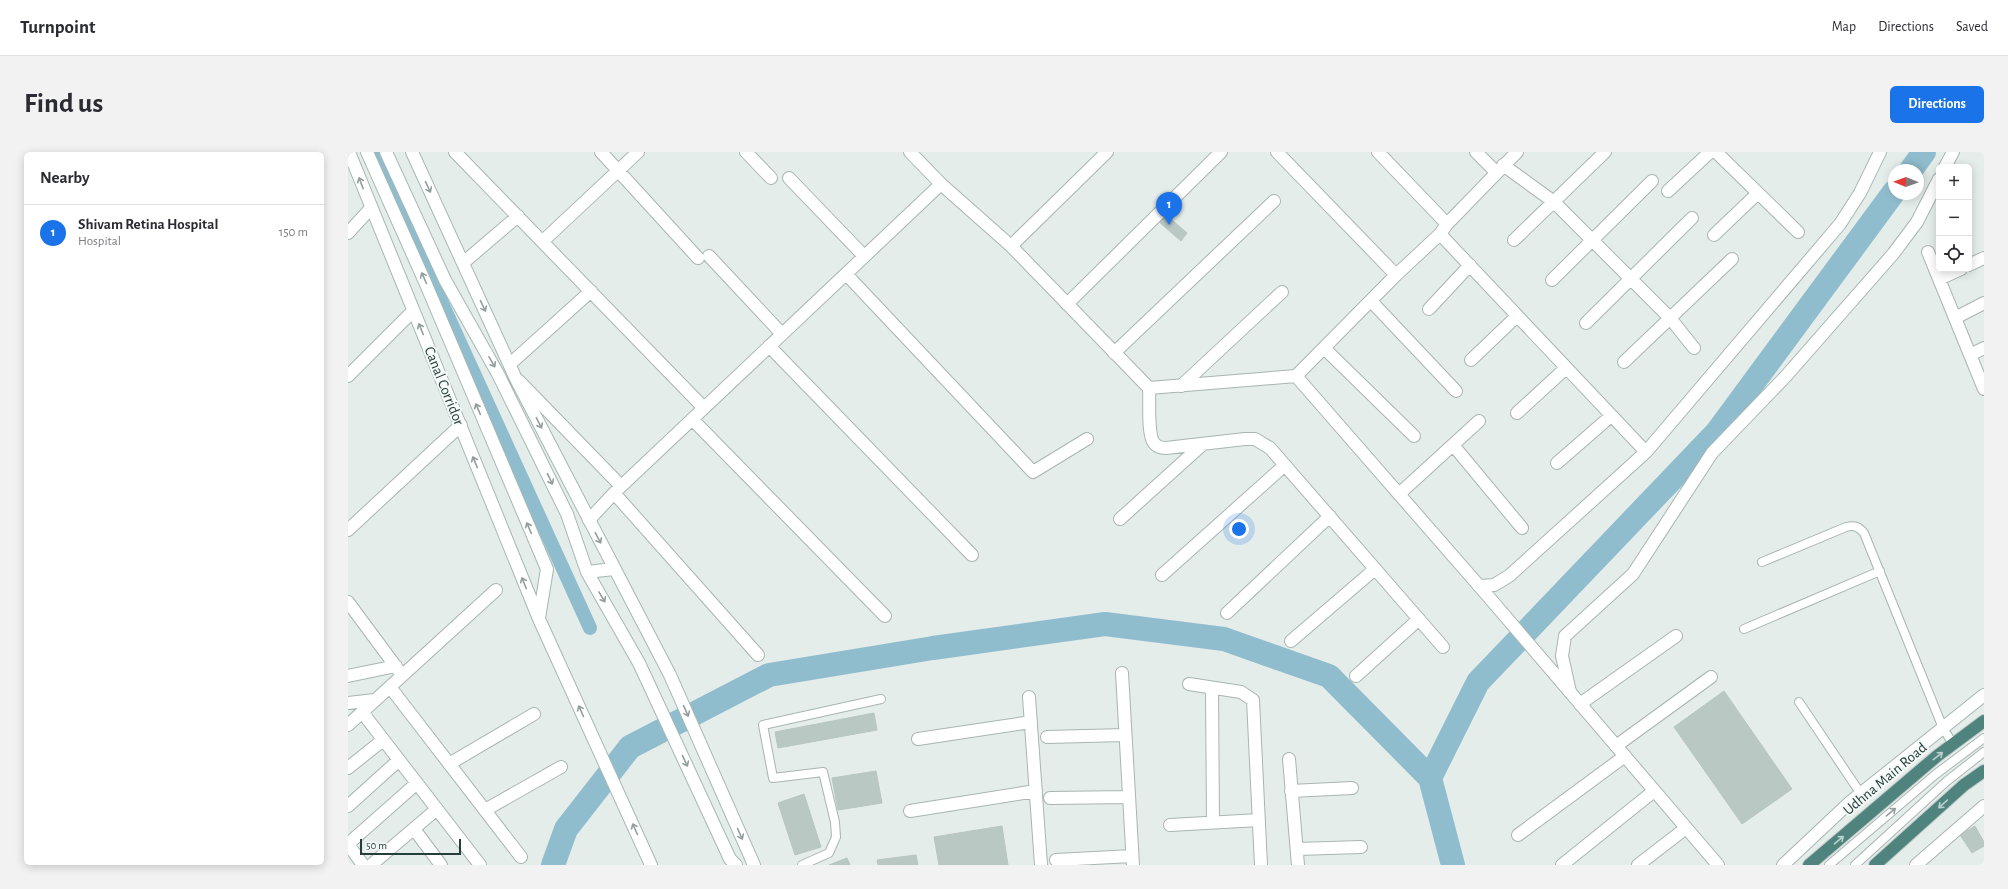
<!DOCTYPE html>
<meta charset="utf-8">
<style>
:root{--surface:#fff;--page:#f2f2f3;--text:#2b2b33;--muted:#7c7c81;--line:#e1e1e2;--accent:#1a73e8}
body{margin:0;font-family:"Alegreya Sans",sans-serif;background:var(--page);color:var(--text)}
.controls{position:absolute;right:12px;top:12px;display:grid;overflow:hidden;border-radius:6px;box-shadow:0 2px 10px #0003}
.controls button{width:36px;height:36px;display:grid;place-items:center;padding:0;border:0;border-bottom:1px solid var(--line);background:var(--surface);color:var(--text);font:20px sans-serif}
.compass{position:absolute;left:1540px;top:12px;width:36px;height:36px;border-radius:50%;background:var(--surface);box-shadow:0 2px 10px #0003;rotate:271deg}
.scale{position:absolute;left:12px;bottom:10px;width:101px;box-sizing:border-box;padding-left:4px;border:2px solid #253e3a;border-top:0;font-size:11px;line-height:14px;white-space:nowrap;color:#253e3a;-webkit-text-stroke:3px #f5faf8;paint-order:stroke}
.you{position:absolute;left:891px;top:377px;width:14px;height:14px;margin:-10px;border:3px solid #fff;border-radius:50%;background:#1a73e8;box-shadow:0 0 0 6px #1a73e833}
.badge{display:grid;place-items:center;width:26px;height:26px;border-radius:50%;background:var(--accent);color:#fff;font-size:13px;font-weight:700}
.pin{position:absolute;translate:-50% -33px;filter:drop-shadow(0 1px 2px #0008)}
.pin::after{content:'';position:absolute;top:21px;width:14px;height:12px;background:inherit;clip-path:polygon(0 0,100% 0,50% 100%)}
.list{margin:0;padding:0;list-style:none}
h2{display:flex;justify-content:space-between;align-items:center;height:52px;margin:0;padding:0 16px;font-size:17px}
h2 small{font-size:13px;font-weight:400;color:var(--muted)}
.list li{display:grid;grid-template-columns:26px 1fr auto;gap:12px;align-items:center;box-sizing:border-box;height:56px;padding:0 16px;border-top:1px solid var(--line)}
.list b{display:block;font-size:15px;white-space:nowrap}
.list p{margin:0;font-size:13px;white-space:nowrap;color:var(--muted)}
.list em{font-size:13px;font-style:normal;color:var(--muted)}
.icon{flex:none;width:22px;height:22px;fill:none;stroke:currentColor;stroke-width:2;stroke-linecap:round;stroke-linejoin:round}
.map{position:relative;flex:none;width:1636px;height:713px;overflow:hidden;border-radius:6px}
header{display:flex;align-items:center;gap:24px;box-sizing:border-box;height:56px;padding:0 20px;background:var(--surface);border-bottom:1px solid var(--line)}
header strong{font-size:19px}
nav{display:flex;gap:22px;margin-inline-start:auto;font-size:14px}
.intro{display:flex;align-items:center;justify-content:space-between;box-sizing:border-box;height:96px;padding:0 24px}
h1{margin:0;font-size:28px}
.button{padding:10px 18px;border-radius:6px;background:var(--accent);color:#fff;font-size:14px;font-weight:700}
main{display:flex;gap:24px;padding:0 24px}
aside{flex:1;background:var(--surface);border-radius:6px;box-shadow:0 2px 10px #0003}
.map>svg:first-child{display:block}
</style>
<header>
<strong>Turnpoint</strong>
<nav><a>Map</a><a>Directions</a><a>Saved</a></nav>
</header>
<div class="intro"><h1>Find us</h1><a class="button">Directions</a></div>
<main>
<aside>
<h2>Nearby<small></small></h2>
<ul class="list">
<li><span class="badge">1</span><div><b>Shivam Retina Hospital</b><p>Hospital</p></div><em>150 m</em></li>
</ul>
</aside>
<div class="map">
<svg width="1636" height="713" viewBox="0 0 1636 713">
<rect width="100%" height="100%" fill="#e5edea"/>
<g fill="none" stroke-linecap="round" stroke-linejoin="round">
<path stroke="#90bdce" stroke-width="14" d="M28 0 62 81 242 476"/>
<path stroke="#90bdce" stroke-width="24" d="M1563 18 1576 0
M205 713 218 677 282 595 421 523 585 496 757 472 876 487 981 524 1082 626
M1105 713 1082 626 1130 530 1369 280 1546 40"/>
</g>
<path fill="#bac8c4" stroke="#b7c6c2" d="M817 62 839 81 833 89 811 70Z
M1376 539 1444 637 1394 672 1326 575Z
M526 561 529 578 430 596 427 580Z
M528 619 534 651 490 658 484 626Z
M456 642 473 695 447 703 430 651Z
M654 674 660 713H591L586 685Z
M1627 674 1636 690V694L1624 701 1612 683Z
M568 703 570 713H530L529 708Z
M499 706 502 713H481Z"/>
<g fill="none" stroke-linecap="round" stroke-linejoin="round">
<g stroke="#a8b5b2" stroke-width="10">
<path id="service" d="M1414 410 1498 375C1506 373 1510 374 1516 381L1595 576 1605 592
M1396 477 1532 419
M1451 550 1513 642
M454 713 481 701 488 685 487 670 475 620 425 626 415 573 533 547
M1481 713 1588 622 1636 586
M1507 713 1599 629 1636 600"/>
</g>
<g stroke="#a8b5b2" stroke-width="14">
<path id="minor" d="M107 0 356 256
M253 0 350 106
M398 0 423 26
M929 0 1048 123
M1030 0 1099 72
M1128 0 1148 20
M1368 0 1450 80
M1155 13 1206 50 1322 166 1346 196
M1597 15 1605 0
M441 26 516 104
M1320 39 1362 0
M0 81 23 56
M1092 82 1298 300
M1366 83 1410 41
M1166 88 1257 0
M195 89 290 0
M663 94 759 0
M1580 100 1636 237
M361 104 434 182
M115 111 170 64
M1621 113 1636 106
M498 122 685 320 739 287
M1591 127 1613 117
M1204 128 1304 29
M1023 149 1108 239
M719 152 873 0
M1081 157 1122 113
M1607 166 1636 151
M1238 171 1344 66
M421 194 624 403
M976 196 1066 284
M766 201 926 49
M1622 203 1636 196
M1123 208 1169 164
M1276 210 1384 107
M162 212 243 139
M0 224 65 159
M948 224 1048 123 1092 82 1099 72 1169 0
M171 229 273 334
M833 234 934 140
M801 236C802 249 799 282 806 291 809 295 813 296 818 296L897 287H907L922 296 1095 495
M1169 261 1218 216
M344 267 537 464
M1105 293 1174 376
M1209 311 1263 264
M266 341 410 503
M1051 342 1131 269
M772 367 855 292
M241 368 266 341 593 32
M0 378 113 273
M814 423 937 313
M1131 434 1146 433 1161 424 1298 300 1492 72 1512 41 1532 0
M0 450 54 523
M879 461 982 364
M943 489 1027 417
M774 521 785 713
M0 524 48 514
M1008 524 1071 467
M841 532 893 540 905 548 913 713
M42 535 173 705
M864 536 865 670
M1222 540 1214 504 1217 484 1285 422 1364 301 1438 224 1545 102 1569 70 1591 27
M681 545 693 713
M0 551 27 548
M1232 552 1328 484
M14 560 132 713
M0 573 148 438
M699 585 777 583
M570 587 683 570
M1268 594 1363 525
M941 607 950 713
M101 612 186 562
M0 616 35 588
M943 639 1004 636
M702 646 781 645
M0 654 51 608
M137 658 213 615
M562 659 688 639
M822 673 911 668
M66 677 93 713
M1170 683 1277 604
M949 697 1013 695
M708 708 784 704
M15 713 0 692 69 631
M23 713 89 657
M1214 713 1306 639
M1290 713 1338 676
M1568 713 1636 654"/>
</g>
<g stroke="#a8b5b2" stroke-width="14">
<path id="tertiary" d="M562 0 593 32 663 94 801 236 948 224 1139 443 1370 713
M1435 713 1501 651 1636 543"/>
</g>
<g stroke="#a4b8b3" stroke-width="14">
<path id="secondary" d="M1 0 191 467 303 713
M19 0 77 130 199 417 191 466
M38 0 97 128 150 222 219 362 239 420 291 511 382 707 388 713
M64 0 168 227 322 523 406 713
M239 420 266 417"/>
</g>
<g stroke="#c2c9c8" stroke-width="14">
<path id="trunk" d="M1461 713 1589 604 1636 569
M1527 713 1616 633 1636 619"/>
</g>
<use href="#service" stroke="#fff" stroke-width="8"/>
<use href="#minor" stroke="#fff" stroke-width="12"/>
<use href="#tertiary" stroke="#fff" stroke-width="12"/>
<use href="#secondary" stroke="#fff" stroke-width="12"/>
<use href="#trunk" stroke="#4f847e" stroke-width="12"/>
</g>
<defs><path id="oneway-shaft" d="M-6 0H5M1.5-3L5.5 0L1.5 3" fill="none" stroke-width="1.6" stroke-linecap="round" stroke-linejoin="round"/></defs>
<g stroke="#929e9c">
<use href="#oneway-shaft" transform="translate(13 31) rotate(-111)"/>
<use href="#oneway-shaft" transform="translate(80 35) rotate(65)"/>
<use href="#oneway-shaft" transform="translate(76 126) rotate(-114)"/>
<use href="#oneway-shaft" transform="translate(135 154) rotate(65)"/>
<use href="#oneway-shaft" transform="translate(73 177) rotate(-112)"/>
<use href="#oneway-shaft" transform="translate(144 210) rotate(60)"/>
<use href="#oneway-shaft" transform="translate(130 257) rotate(-113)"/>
<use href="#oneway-shaft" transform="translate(191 271) rotate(63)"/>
<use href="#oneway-shaft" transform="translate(127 310) rotate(-112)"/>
<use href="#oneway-shaft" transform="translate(202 327) rotate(64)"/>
<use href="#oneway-shaft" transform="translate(181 376) rotate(-113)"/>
<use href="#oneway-shaft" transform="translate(250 386) rotate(62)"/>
<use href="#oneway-shaft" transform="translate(176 431) rotate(-112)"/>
<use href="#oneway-shaft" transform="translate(254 445) rotate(59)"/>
<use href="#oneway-shaft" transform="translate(233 559) rotate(-114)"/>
<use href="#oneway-shaft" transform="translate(338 559) rotate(66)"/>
<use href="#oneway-shaft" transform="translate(337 609) rotate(65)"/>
<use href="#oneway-shaft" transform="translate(1543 660) rotate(-40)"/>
<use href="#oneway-shaft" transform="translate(287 677) rotate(-114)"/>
<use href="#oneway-shaft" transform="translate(392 682) rotate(66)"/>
</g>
<g stroke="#bbd1cd">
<use href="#oneway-shaft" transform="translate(1590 604) rotate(-38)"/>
<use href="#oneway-shaft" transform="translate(1595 652) rotate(138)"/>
<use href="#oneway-shaft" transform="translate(1491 688) rotate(-40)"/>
</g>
<g text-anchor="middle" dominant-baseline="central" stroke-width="4" stroke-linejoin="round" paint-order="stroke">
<g font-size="15" fill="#253e3a" stroke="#f5faf8">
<text transform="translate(96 234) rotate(68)">Canal Corridor</text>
<text transform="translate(1537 627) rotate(-40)">Udhna Main Road</text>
</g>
</g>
</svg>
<div class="controls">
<button>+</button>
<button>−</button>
<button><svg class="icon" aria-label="locate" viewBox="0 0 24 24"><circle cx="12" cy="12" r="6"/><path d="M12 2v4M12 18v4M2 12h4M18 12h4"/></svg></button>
</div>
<svg class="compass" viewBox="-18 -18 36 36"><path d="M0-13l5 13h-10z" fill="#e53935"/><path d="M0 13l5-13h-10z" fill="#7c7c81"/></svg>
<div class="scale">50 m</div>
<div class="you"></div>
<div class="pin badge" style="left:821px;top:73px">1</div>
</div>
</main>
